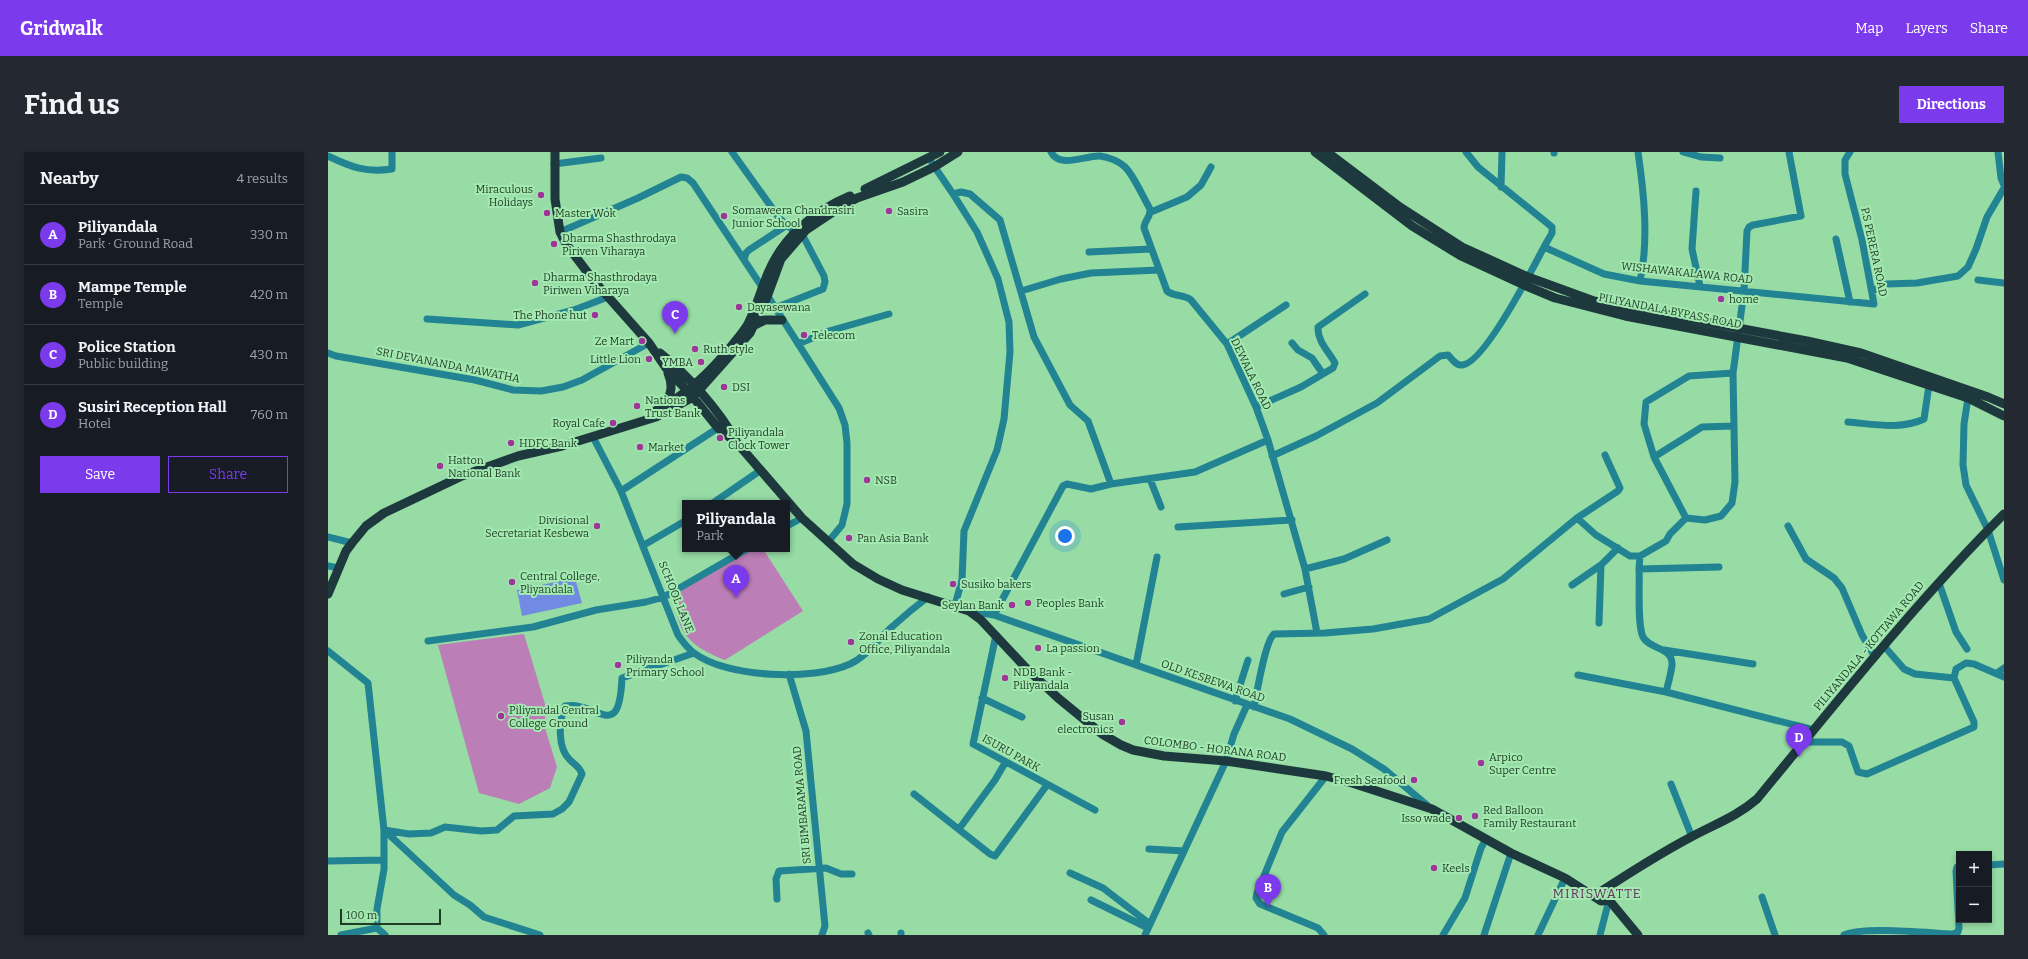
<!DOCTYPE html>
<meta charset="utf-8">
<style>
:root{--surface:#171b24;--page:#242831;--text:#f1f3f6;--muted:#9ea1a6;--line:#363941;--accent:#7c3aed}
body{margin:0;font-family:Bitter,serif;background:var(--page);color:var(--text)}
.controls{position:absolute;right:12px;bottom:12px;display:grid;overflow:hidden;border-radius:0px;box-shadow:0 2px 6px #0003}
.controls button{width:36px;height:36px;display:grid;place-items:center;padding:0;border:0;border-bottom:1px solid var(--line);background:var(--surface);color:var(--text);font:20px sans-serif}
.scale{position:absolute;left:12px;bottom:10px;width:101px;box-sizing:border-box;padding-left:4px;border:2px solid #1f3b25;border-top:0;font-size:11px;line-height:14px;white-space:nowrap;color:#1f3b25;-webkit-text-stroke:3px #a3e9b1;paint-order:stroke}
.you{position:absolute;left:737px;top:384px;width:14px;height:14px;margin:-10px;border:3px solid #fff;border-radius:50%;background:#1a73e8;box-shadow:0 0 0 6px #1a73e833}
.badge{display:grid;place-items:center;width:26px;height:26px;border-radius:50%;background:var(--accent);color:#fff;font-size:13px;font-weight:700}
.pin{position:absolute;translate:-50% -33px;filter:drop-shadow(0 1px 2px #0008)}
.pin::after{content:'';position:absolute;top:21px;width:14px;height:12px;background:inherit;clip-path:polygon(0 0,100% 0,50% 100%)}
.popup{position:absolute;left:354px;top:348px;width:108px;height:52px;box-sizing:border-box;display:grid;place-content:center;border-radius:0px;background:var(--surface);filter:drop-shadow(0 1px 3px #0005);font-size:13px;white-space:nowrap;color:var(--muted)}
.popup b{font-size:15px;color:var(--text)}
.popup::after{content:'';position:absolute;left:50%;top:100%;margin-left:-8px;border:8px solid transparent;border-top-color:var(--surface)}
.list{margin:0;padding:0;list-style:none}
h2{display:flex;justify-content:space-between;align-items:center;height:52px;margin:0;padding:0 16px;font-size:17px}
h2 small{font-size:13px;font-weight:400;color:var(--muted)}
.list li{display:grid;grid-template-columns:26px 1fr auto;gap:12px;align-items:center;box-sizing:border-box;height:60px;padding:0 16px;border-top:1px solid var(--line)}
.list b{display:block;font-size:15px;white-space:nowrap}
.list p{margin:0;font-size:13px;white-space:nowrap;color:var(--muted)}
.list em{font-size:13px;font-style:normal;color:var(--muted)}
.actions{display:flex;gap:8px;padding:12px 16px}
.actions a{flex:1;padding:9px 0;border:1px solid var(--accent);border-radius:0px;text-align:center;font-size:14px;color:var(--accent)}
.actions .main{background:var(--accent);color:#fff}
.map{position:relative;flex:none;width:1676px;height:783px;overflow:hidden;border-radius:0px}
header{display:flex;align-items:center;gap:24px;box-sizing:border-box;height:56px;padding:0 20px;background:var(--accent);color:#fff}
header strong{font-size:19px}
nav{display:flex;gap:22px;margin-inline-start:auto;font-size:14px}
.intro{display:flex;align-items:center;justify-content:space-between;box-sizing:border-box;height:96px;padding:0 24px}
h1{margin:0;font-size:28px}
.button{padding:10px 18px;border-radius:0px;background:var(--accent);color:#fff;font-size:14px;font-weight:700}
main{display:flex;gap:24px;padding:0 24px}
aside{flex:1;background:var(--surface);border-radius:0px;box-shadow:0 2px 6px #0003}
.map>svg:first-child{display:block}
</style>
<header>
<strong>Gridwalk</strong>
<nav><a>Map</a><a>Layers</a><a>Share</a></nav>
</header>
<div class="intro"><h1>Find us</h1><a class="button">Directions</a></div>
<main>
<aside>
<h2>Nearby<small>4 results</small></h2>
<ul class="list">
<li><span class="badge">A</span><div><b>Piliyandala</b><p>Park · Ground Road</p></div><em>330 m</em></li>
<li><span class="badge">B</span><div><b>Mampe Temple</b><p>Temple</p></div><em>420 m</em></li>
<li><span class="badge">C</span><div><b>Police Station</b><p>Public building</p></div><em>430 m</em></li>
<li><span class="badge">D</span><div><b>Susiri Reception Hall</b><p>Hotel</p></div><em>760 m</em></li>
</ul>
<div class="actions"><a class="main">Save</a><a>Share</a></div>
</aside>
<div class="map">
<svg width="1676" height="783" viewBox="0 0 1676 783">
<rect width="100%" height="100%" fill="#96dca4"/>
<path fill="#bc7eb6" d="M422 397H435L475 459 397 508C364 495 344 480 350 441Z
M196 482 217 552V576L229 615 222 636 191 652 151 641 110 493Z"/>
<path fill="#718be3" d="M247 426 254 451 194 464 189 438Z"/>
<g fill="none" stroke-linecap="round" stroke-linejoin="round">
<path stroke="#228392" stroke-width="7" d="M404 0 452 67 467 80
M723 0C732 17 758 3 772 4 780 5 791 9 797 15 805 22 816 47 822 57 823 65 816 69 816 76L839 139C846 145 856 142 863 148L899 192 928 255 940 288 977 417 989 481
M1138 0 1150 15 1224 75V81L1216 95
M1310 0C1316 41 1321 89 1312 129
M1355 0 1373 5 1392 6
M1670 0 1673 26 1676 33
M1226 1V0
M0 4C23 15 38 21 64 17V0
M604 11 625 42 633 40 642 42 672 68 706 185 742 253 760 269 783 332
M226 12 273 6
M1173 35 1174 0
M1368 39 1364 97 1372 134
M625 42 649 80 670 127 681 170 682 200 676 267 669 298 636 379 634 428 627 453
M823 60 859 45 873 33 883 15
M232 80 310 46 353 25 359 26 365 31 434 135 511 256 517 273 519 291V352L514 373 500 390
M1508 87 1522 150
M761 100 823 97
M416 108 418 101 421 98 459 73
M1650 128 1676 131
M693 139 733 127 763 121 831 118
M1544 139 1559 132 1589 131 1630 124 1640 115 1648 97 1659 65 1676 36
M447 156 495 137 497 130 496 124 474 82
M99 167 190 173 246 158 280 145
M964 191 970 198 984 206 995 222
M470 192 501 179 561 162
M899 192 958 153
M0 201 8 204 147 228 185 238 213 239 235 235 254 228 321 191
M1640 246 1636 272 1635 313 1638 333 1660 378 1676 428
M928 255 973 235 1005 216 1007 211C1001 200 989 189 990 175L1037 142
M1520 270C1545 272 1573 278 1596 267L1601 233
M265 285 293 339 350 483C355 490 359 496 366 501 399 526 485 529 522 512 539 504 551 486 565 474 576 464 588 454 600 445
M944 304 988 284 1049 251 1112 204 1120 203C1124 207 1128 214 1134 213 1156 212 1205 116 1216 95L1276 122 1312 129 1546 152 1534 88 1517 22V8L1522 0
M1326 305 1374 275 1406 274
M822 327 833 355
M293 339 390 276
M385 351 433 318
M1249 366 1268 383 1302 404H1312L1338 389 1342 382 1358 366 1377 368 1393 364 1404 351 1407 330 1405 221 1416 139 1419 79 1421 75 1425 73 1473 64 1461 0
M1358 366 1326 305 1316 272 1318 250 1361 224 1405 221
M459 374 474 366
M1460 374 1478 407 1506 426 1514 436 1534 483 1547 505
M850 375 964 368
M0 385 24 391
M316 393 357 369
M1312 404 1311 417 1391 415
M0 414 11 416
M977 417 1016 407 1059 388
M1311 417C1312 433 1309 472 1315 485 1322 498 1345 495 1344 513 1343 522 1340 532 1338 540L1486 578
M1611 431 1628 480 1639 497
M1244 433 1273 413
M956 442 981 435
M641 459 666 463 962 567 1024 597 1056 617 1100 654
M666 463 735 334 739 332 763 337 783 332 867 320 940 288
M1271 471 1273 413 1290 396
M668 483 645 592 767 658
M100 489 205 475 268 458 318 450 336 445 419 397
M1556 494 1576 517 1587 522 1626 526 1628 517 1638 511 1646 512 1676 525
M1336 498 1425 512
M0 499 40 531 56 678 126 743 142 753 156 765 212 783
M808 513 829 405
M1669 521 1676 516
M461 522 478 579 497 774 494 783
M1250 523 1338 540
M654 546 694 565
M907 549 920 508
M926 555C929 541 937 489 946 482L997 481 1045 477 1101 467 1175 427 1249 366 1290 339 1292 336 1277 303
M1476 590H1514L1521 594 1530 620 1539 622 1646 575V570L1626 526
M1343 632 1364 685
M586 642 662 702 667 704 719 633
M631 677 667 628 677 611
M821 697 856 699
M0 709 56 708
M1661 713 1676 712
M742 721 775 736 822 772
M1434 745 1447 783
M449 747 448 727 451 719 498 716 513 722H524
M763 748 820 776
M49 776V757L56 717V678L81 682 103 681 117 675 153 679 169 678 186 664 225 662 234 657 241 650 254 622C251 614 247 613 242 608 229 596 231 569 237 554 270 549 291 592 294 526L366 501
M49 776 57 783
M540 781 541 783
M573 781V783
M13 783 49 776
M817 783 898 609 906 582 919 553
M996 783 990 776 932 752 928 746 929 741 954 680 998 624
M1115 783 1137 746 1153 696 1158 687
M1156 783 1183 701
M1210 783 1237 726
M1272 783 1281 748
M1516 783C1535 774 1601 781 1625 782L1630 780 1631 776 1628 719 1629 715H1631"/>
<path stroke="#1e393d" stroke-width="9" d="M227 0V47L232 80 238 92 266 129 321 191 338 216 365 245 390 276 410 292 474 366 525 412 550 427 574 438 641 459 653 468 698 516 730 546 774 582 793 593 805 598 836 604 898 609 998 624 1024 631 1104 657 1183 701 1237 726 1273 749 1281 748 1310 783
M987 0 1084 74 1133 104 1196 133 1227 146 1297 164 1519 206 1640 246 1676 264
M999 0 1072 55 1134 95 1200 125 1266 149 1479 189 1533 201 1660 245 1676 252
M537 37 612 0
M425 174 437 168H454
M332 201C359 222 392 259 408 289
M336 253C344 242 345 233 340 221
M327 259C359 243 383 219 405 192 410 186 416 179 420 172 428 156 433 138 440 121 455 85 486 59 522 44
M0 442 18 399 24 391 38 374 56 361 134 324 190 304 234 294 328 265 365 245 422 181 439 145 453 107 478 78 514 54 529 46 575 30 606 15 630 0
M1266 744C1298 723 1329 703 1363 685 1387 672 1408 665 1429 647 1509 550 1587 451 1676 362"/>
</g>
<g fill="#9e3699" stroke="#a3e9b1" stroke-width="1.5">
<circle cx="213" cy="43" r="4"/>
<circle cx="561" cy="59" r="4"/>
<circle cx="219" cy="61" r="4"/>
<circle cx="396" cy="64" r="4"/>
<circle cx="226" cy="92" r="4"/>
<circle cx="207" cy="131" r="4"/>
<circle cx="1393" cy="147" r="4"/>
<circle cx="411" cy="155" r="4"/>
<circle cx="267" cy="163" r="4"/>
<circle cx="476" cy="183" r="4"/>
<circle cx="314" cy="189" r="4"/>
<circle cx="367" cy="197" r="4"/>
<circle cx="321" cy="207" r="4"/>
<circle cx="373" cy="210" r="4"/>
<circle cx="396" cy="235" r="4"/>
<circle cx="309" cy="254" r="4"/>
<circle cx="285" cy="271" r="4"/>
<circle cx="392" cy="286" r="4"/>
<circle cx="183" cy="291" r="4"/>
<circle cx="312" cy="295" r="4"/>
<circle cx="112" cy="314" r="4"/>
<circle cx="539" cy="328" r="4"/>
<circle cx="269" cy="374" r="4"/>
<circle cx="521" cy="386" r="4"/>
<circle cx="184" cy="430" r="4"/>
<circle cx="625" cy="432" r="4"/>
<circle cx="700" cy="451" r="4"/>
<circle cx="684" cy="453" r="4"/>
<circle cx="523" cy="490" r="4"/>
<circle cx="710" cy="496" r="4"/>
<circle cx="290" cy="513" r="4"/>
<circle cx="677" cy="526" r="4"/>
<circle cx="173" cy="564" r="4"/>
<circle cx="794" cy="570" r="4"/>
<circle cx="1153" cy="611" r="4"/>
<circle cx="1086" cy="628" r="4"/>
<circle cx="1147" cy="664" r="4"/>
<circle cx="1131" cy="666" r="4"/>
<circle cx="1106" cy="716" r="4"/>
</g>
<g text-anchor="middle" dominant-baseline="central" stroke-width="4" stroke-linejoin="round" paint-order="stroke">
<g font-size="11" fill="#1f3b25" stroke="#a3e9b1" text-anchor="start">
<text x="205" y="37" text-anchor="end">Miraculous<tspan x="205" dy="13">Holidays</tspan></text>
<text x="404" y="58">Somaweera Chandrasiri<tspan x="404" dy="13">Junior School</tspan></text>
<text x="569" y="59">Sasira</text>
<text x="227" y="61">Master Wok</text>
<text x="234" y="86">Dharma Shasthrodaya<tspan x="234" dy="13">Piriven Viharaya</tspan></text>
<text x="215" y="125">Dharma Shasthrodaya<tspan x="215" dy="13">Piriwen Viharaya</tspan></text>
<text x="1401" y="147">home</text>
<text x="419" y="155">Dayasewana</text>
<text x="259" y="163" text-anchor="end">The Phone hut</text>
<text x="484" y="183">Telecom</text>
<text x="306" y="189" text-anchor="end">Ze Mart</text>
<text x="375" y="197">Ruth style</text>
<text x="313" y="207" text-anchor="end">Little Lion</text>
<text x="365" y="210" text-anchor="end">YMBA</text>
<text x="404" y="235">DSI</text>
<text x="317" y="248">Nations<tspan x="317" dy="13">Trust Bank</tspan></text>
<text x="277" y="271" text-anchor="end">Royal Cafe</text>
<text x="400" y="280">Piliyandala<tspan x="400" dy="13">Clock Tower</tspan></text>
<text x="191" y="291">HDFC Bank</text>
<text x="320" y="295">Market</text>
<text x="120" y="308">Hatton<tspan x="120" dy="13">National Bank</tspan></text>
<text x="547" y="328">NSB</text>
<text x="261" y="368" text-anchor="end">Divisional<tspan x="261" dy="13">Secretariat Kesbewa</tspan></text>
<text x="529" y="386">Pan Asia Bank</text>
<text x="192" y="424">Central College,<tspan x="192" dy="13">Pliyandala</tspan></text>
<text x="633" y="432">Susiko bakers</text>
<text x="708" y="451">Peoples Bank</text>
<text x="676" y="453" text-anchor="end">Seylan Bank</text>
<text x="531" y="484">Zonal Education<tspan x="531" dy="13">Office, Piliyandala</tspan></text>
<text x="718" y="496">La passion</text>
<text x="298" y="507">Piliyanda<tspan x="298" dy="13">Primary School</tspan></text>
<text x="685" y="520">NDB Bank -<tspan x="685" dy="13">Piliyandala</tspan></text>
<text x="181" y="558">Piliyandal Central<tspan x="181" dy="13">College Ground</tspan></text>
<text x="786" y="564" text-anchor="end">Susan<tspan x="786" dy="13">electronics</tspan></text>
<text x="1161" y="605">Arpico<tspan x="1161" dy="13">Super Centre</tspan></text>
<text x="1078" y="628" text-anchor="end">Fresh Seafood</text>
<text x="1155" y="658">Red Balloon<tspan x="1155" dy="13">Family Restaurant</tspan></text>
<text x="1123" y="666" text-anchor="end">Isso wade</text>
<text x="1114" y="716">Keels</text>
</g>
<g font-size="11" fill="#1f3b25" stroke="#a3e9b1">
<text transform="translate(1546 100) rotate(78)">P.S PERERA ROAD</text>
<text transform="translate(1359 121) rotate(6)">WISHAWAKALAWA ROAD</text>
<text transform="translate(1342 159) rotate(11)">PILIYANDALA BYPASS ROAD</text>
<text transform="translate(120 213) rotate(11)">SRI DEVANANDA MAWATHA</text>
<text transform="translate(923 222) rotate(64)">DEWALA ROAD</text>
<text transform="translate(348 445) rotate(68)">SCHOOL LANE</text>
<text transform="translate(1541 494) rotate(-50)">PILIYANDALA - KOTTAWA ROAD</text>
<text transform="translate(885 529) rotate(19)">OLD KESBEWA ROAD</text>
<text transform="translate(887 597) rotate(7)">COLOMBO - HORANA ROAD</text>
<text transform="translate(683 601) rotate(29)">ISURU PARK</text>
<text transform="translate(474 653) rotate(-95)">SRI BIMBARAMA ROAD</text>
</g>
<g font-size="13" letter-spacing="1" fill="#653261" stroke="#a3e9b1">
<text x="1269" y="741">MIRISWATTE</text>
</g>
</g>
</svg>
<div class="controls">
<button>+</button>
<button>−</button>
</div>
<div class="scale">100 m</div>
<div class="you"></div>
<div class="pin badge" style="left:408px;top:446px">A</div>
<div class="popup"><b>Piliyandala</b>Park</div>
<div class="pin badge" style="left:940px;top:755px">B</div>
<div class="pin badge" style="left:347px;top:182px">C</div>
<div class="pin badge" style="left:1471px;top:605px">D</div>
</div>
</main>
